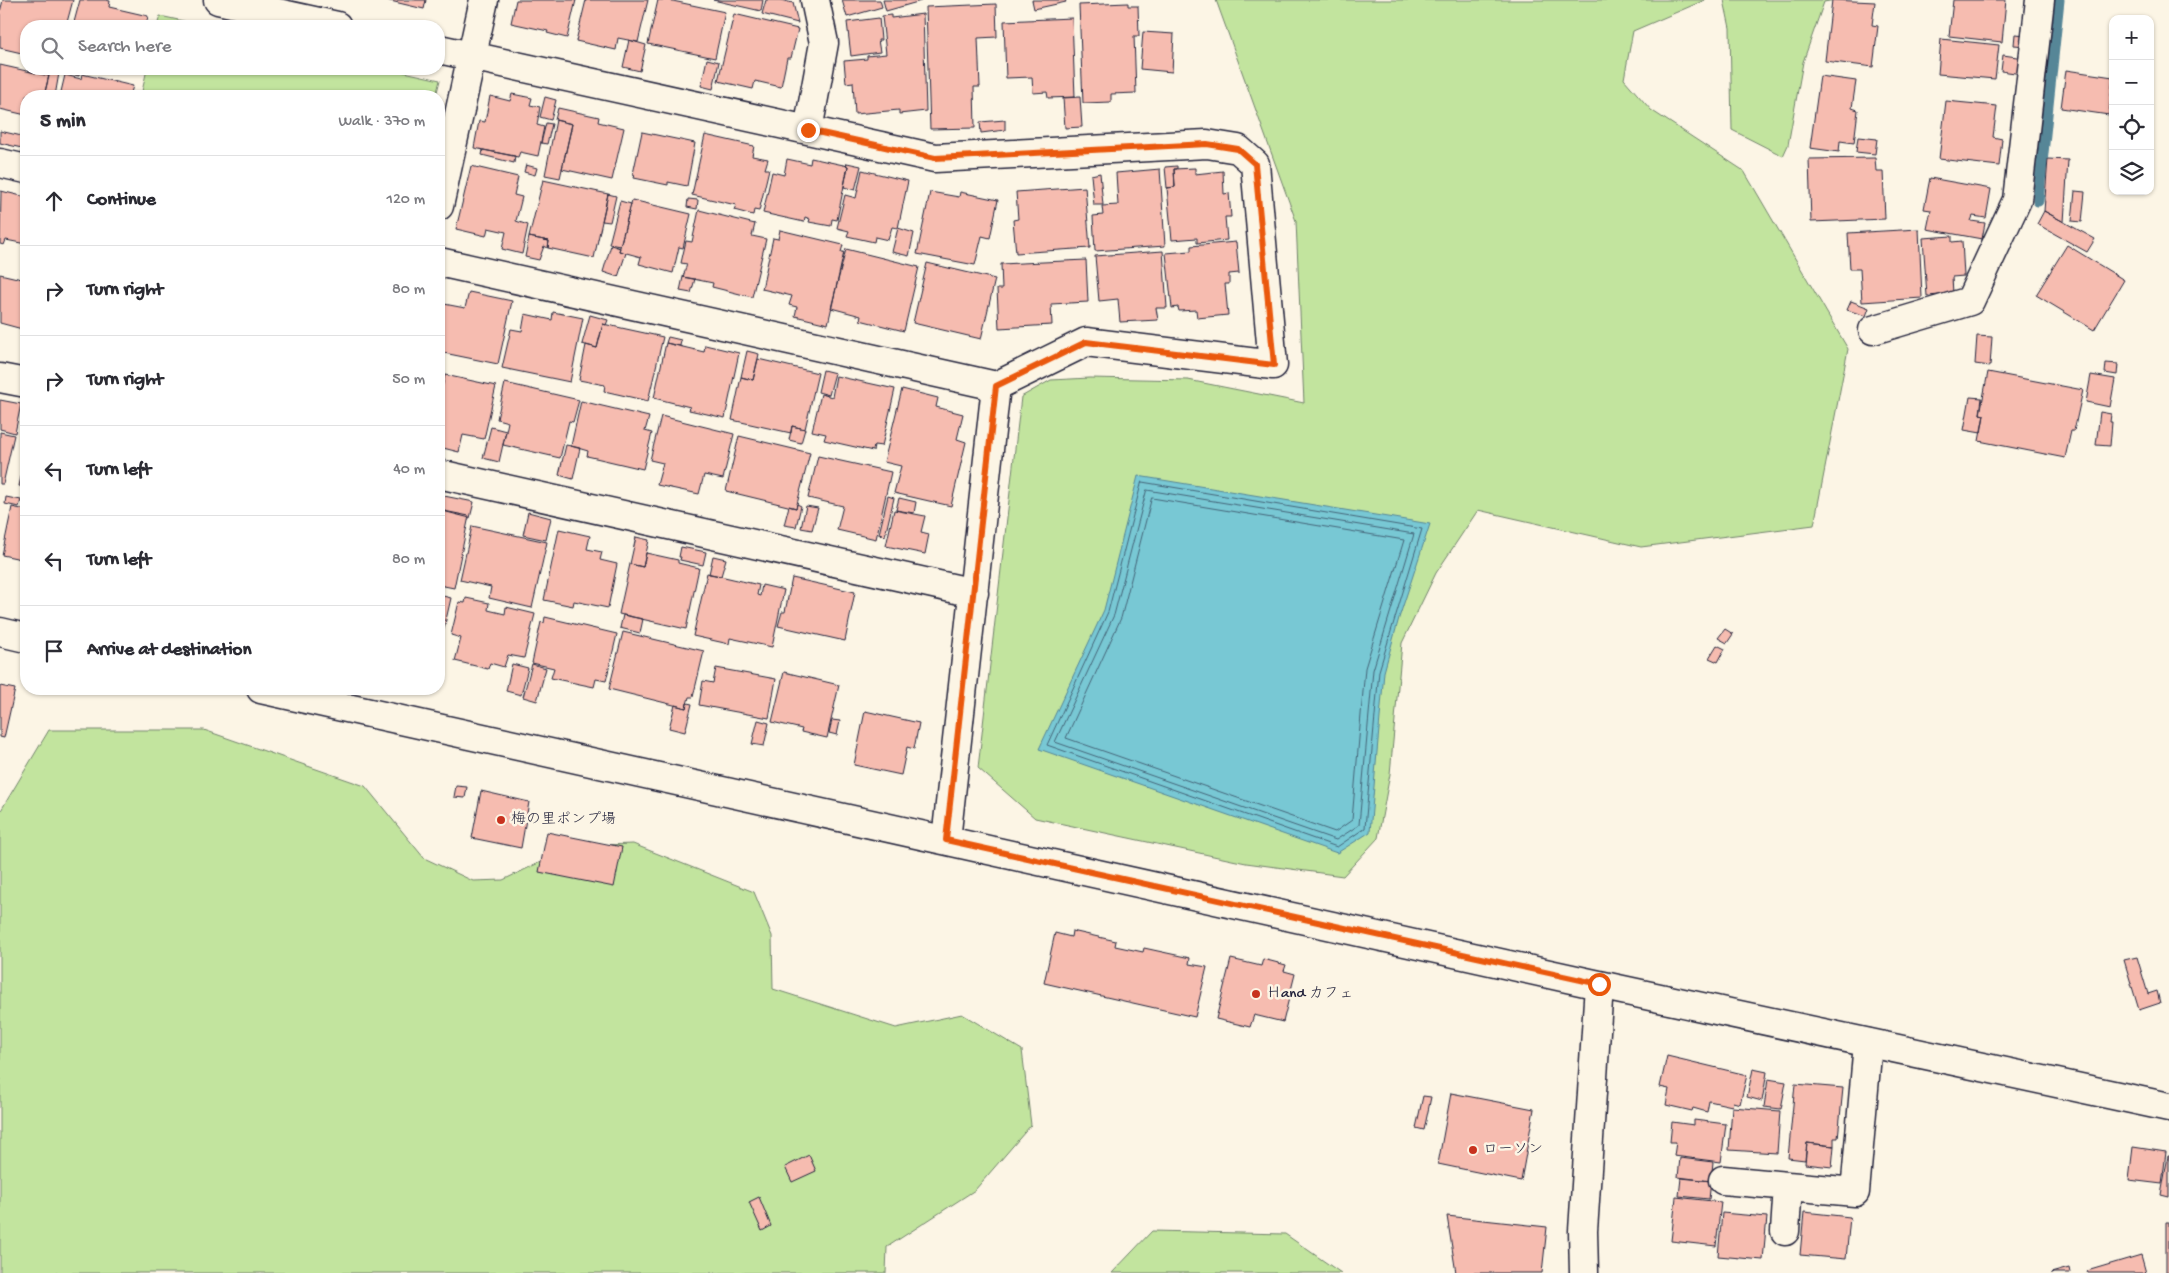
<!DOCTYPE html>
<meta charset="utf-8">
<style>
:root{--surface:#fff;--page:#f7f7f7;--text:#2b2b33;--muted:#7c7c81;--line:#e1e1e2}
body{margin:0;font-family:"Gochi Hand","Klee One",sans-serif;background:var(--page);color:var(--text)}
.controls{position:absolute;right:15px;top:15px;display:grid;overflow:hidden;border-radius:10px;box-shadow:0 1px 4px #0004}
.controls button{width:45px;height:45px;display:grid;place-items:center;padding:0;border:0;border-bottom:1px solid var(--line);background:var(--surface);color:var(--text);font:25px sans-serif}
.stop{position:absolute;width:15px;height:15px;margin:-11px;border:4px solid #ea580c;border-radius:50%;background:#fff}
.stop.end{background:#ea580c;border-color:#fff;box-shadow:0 1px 5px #0008}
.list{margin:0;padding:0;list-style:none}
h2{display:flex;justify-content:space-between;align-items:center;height:65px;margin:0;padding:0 20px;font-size:21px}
h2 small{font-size:16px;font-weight:400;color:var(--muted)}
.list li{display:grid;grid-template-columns:32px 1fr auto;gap:15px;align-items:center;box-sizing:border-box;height:90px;padding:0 20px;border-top:1px solid var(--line)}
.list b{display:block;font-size:19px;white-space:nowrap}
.list em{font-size:16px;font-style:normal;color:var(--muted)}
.icon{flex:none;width:28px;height:28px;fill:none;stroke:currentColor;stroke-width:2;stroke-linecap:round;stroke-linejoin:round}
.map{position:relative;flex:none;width:2169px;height:1273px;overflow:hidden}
.search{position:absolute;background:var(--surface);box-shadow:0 1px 4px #0004;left:20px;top:20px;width:425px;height:55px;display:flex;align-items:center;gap:12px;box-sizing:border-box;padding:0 18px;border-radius:20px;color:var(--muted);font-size:19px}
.panel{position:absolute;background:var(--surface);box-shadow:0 1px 4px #0004;left:20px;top:90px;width:425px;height:605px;border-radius:20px}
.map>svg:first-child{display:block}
</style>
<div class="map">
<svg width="2169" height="1273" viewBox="0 0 2169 1273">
<rect width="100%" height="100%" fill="#fcf5e5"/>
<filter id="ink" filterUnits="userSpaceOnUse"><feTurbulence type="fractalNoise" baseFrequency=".02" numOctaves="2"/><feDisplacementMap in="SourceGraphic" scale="10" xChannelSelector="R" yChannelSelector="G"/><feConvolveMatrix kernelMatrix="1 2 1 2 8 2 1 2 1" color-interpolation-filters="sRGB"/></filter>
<g filter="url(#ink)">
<path fill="#c2e49e" stroke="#72836c" d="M1216 0H1705L1633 31 1624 79 1651 110 1744 171 1848 349 1814 525 1641 547 1478 510 1436 573 1402 643 1390 774 1378 838 1343 876 1246 863 1035 818 978 768 1021 397 1051 380 1090 378 1188 380 1304 403 1296 221Z
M1724 0H1835L1824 2 1803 62 1788 145 1783 156 1732 130 1730 28Z
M160 16 206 26H157Z
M147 69H391L440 80 436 96H141Z
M49 730H204L365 786 424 858 473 881 503 880 574 846 633 844 754 892 772 936 773 989 896 1028 962 1014 1022 1050 1031 1125 975 1190 887 1247 886 1273H0V812Z
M1152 1231 1285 1234 1341 1273H1112Z"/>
<path fill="#78c8d4" stroke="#568697" d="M1138 476 1430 524 1399 618 1384 672 1370 832 1337 853 1039 749 1104 610Z"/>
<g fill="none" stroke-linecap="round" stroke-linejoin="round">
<path stroke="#446478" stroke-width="1" d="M1142 482 1422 529 1379 671 1365 828 1337 847 1047 745 1108 612Z
M1147 490 1414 534 1373 670 1359 825 1336 840 1055 742 1114 615Z
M1152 498 1404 540 1365 668 1352 820 1335 832 1066 738 1121 618Z"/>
<path stroke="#568697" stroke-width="11" d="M2038 201 2059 0"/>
</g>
<path fill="#f6bcb0" stroke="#22223b" d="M3 0H73L66 26H26V54L0 48V12Z
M80 0H106L110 1 109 7 148 16 146 26H73Z
M386 0H426L424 9Z
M516 0H576L567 38 547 33 548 31 511 23Z
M586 0H648L638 42 618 38 616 50 576 41Z
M658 0H668L725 12 715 58 648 44Z
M713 0H763L761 11Z
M766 0H780L793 3 798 23 762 14Z
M842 0H880L882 7 847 17Z
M883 0H921V1L886 11Z
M1032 0H1065L1066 2 1034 9Z
M1832 0 1875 2 1872 25 1878 26 1873 67 1825 61Z
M1953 0H2006L2002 42 1949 36Z
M1128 3V6H1138L1139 36H1134L1136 93 1111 94V102L1083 103 1079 5Z
M996 4 997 37 978 38 980 87H974L975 128 930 129 926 7Z
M734 14 798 29 791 58H787L781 87 755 81 753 89 718 81Z
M923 14 926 111 899 114V110L855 114 853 82 846 83 844 61 867 59V56L886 54 882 16 891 15V18Z
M879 18 881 40H878L880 52 851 56 847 22Z
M1072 18 1075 97 1048 98 1047 92 1033 93 1032 77 1006 78 1004 21Z
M1143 32 1174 34 1172 72 1140 69Z
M2015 34 2027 35 2026 46 2014 45Z
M1941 39 1999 45 1995 79 1938 74Z
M629 40 646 45 640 71 623 67Z
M2003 55 2024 58 2022 74 2001 71Z
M707 59 719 62 713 89 701 86Z
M0 65 49 76 44 96H26V115L0 109Z
M29 69H41L59 73 55 96H44L49 75 29 71Z
M63 69H80L79 76 63 72Z
M2066 70 2113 77 2109 115 2061 108Z
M82 74 133 86 130 96H60L65 75 81 79Z
M1820 76 1856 81 1852 108 1858 110 1854 143 1840 141 1839 152 1810 148Z
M512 94 532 98 530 105 540 107 537 125 544 127 538 156 520 152 518 157 474 148 479 121 485 122 490 96 510 101Z
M545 97 556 100 551 120 540 117Z
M1080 97 1082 127 1065 128 1063 98Z
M1946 101 1997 106 1993 137 2002 139 1999 166 1939 159Z
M558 108 599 117 598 122 624 128 612 180 562 169 572 124 555 120Z
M556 120 572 124 560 178 545 175Z
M1005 120V130L981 133 980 122Z
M546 123 552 124 547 144 541 143Z
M0 131 26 137V149L0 143Z
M642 132 695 143 687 186 668 182V185L634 178 635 175 633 174Z
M705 135 754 146 752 156 768 159 765 169H769L759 211 754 210 753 215 734 210 736 205 692 195Z
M1858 137 1877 139 1875 154 1856 152Z
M483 150 515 156 514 163 482 155Z
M811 158 848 166 837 220 832 219 831 226 809 222 810 219 805 217 804 222 763 213 772 172 784 175 787 159 810 164Z
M1875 158 1876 171H1883L1885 219 1811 222 1809 159Z
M2048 159 2068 160 2064 222 2044 211Z
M847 163 861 166 855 190 844 187 848 166H846Z
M526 165 537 168 535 175 524 172Z
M471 166 518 177 514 195 522 197 516 221 528 225 522 254 502 249 506 232 488 228 486 236 456 229Z
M1177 166V169H1174L1175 187 1167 188 1165 167Z
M1195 168V174L1223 171 1224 194 1229 193 1231 217H1225L1227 240 1197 243V238L1172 240 1167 188 1175 187 1174 169Z
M1160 169 1165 246 1095 251 1093 216 1103 215 1102 206 1118 205 1116 173Z
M862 170 908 181 898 228 892 227 888 240 875 237 874 242 847 236 849 231 837 228 845 195 856 198Z
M1100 173 1103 205H1094L1091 175Z
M1930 178 1991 189 1986 218 1973 216 1971 221 1985 223 1982 239 1927 229 1931 210 1924 209Z
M543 180 608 194 594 258 548 248 549 241 529 237Z
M1085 187 1090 248 1016 253 1013 220 1018 219 1016 192Z
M1 191 26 197V244L6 240 4 245 0 244Z
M2075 191 2085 192 2082 222 2072 221Z
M930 192 959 197 960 192 998 200 990 238 982 236 975 265 917 254Z
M608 194 616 196 610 222 602 221Z
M688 199 698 200 697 209 687 207Z
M632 200 691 214 683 248 679 247 673 273 639 264 641 257 619 251Z
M620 201 631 204 620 246 609 244Z
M699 210 755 224 752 236 766 239 752 297 712 287 713 283 683 277 687 264 681 263 686 241 692 242Z
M2044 211 2095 239 2087 252 2037 224Z
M898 228 914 233 909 256 892 252Z
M1919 229 1922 298 1862 302 1860 269H1850L1848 233Z
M780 230 843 245 841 252H844L828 324 795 316 797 307 789 305 792 296 762 289 773 238 778 239Z
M1952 236V242L1962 241 1964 276 1952 277 1953 294 1927 296 1923 238Z
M529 237 549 241 548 248 544 246 539 260 525 257Z
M1236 242 1239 273 1229 274V284H1225L1228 315 1197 318 1196 310 1179 311 1178 307 1172 308 1166 253 1191 251V246Z
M611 245 620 248 619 251 626 253 618 277 603 272Z
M2067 245 2124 280 2094 330 2036 295Z
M846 249 919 267 904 331 860 320 861 316 831 308Z
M1163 251 1167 308H1156L1158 320 1120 322 1118 299 1099 301 1095 256Z
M1086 260 1088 302 1051 304 1052 325 999 328 997 289H1002L1001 264Z
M927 263 995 279 981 339 913 323Z
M0 274 26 280V330L0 323Z
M683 277 695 279 691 293 680 291Z
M469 292 512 301 498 364 439 352V303L465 308Z
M1851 301 1869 308 1866 316 1847 310Z
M553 312 583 318 570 382 502 368 511 329 522 331 525 314 552 320Z
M590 315 608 320 606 325 603 324 597 348 582 344Z
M603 324 663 337 648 401 604 391 605 385 579 380 586 345 597 348Z
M1977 336 1992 337 1990 366 1975 364Z
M668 337 681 340 680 346 666 343Z
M666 343 704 352 705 345 739 353 725 418 689 410 690 407 654 398Z
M747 351 759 354 753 380 741 377Z
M758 359 818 373 805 429 792 426 791 433 732 420 741 377 753 380Z
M2106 363 2118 364 2117 375 2105 373Z
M439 366 444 367 441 381H439Z
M823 370 835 373 829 395 818 392Z
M1988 372 2083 390 2074 431H2071L2065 458 1979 441 1984 415 1980 414Z
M445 375 496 386 484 439 463 435 459 452 439 447V388H442Z
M2091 375 2115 379 2110 407 2086 402Z
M836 376 895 389 882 446 874 445 873 451 824 440 826 434 812 431 821 394 832 397Z
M505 383 579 400 573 422 569 421 560 458 503 445 508 422 497 419Z
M902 389 938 398 936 407 963 414 957 439 966 442 951 506 894 493 901 466 884 462Z
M1970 397 1982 398 1980 414 1984 415 1981 433 1964 430Z
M0 400 21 404 15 433 0 429Z
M581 401 649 417 645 431 652 433 643 469 587 456 588 451 571 446Z
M2100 412 2111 414 2110 422H2112L2110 446 2096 445Z
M661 416 734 434 723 479 704 475 699 494 657 485 663 463 650 460Z
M792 426 805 429 801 443 789 440Z
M491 427 506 431 499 462 483 458Z
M0 432 14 435 3 484H0Z
M739 436 810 453 796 508 726 491Z
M566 445 580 448 573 479 559 475Z
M26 454V487L19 486Z
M818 456 891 472 876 539 837 530 843 506 808 498Z
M439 495 474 502 470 518 439 510Z
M888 496 894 498 885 536 879 534Z
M6 497 21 500 19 507 5 504Z
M899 498 916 502 914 513 896 510Z
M797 504 801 506 796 527 784 525 789 506 796 508Z
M806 506 818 508 812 530 801 528Z
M12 507 26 510V560L2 555Z
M439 510 469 516 454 588 439 585Z
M894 510 925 516 921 532 929 534 925 554 886 546Z
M528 512 551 518 546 540 523 535Z
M472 526 547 542 532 608 489 598 491 587 460 580Z
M559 529 590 536 587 549 602 552 600 560 617 564 608 608 574 601 573 606 544 600Z
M636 537 649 540 643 567 630 564Z
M681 547 706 552 703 565 680 560 681 557H679Z
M646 553 678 560V563L699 568 686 629 619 614 630 564 643 567Z
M713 556 726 559 721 576 709 574Z
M707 573 759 585 757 595 760 596 762 585 784 590 772 647 730 638 729 644 693 636Z
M792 578 855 592 845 641 778 626 782 612H785Z
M439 595 451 598 439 650Z
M466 598 489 603 488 610 505 614 506 607 535 614 524 658 508 655 504 667 490 663 488 669 455 661 461 638 451 635 459 602 465 603Z
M623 615 643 619 640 633 620 628Z
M545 617 617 634 606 681 596 679 594 687 551 678 554 668 532 663 541 622 544 623Z
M1725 629 1733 634 1727 643 1718 638Z
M623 632 704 651 693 697H689L686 708 609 689Z
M1717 645 1725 649 1718 662 1709 658Z
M512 664 528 668 521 695 506 691Z
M532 664 546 668 537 701 523 697Z
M716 668 776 679 769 718 699 705 703 681 713 683Z
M784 672 839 685 827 738 801 732 802 729 772 722Z
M0 686 15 689 4 738 0 737Z
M687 703 692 704 685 732 669 728 675 705 686 708Z
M865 711 919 723 914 749 907 747 901 775 854 765Z
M758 720 769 723 764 746 752 744Z
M832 720 840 721 837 735 829 733Z
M456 786 467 787 465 798 454 797Z
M481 791 529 802 521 848 472 838Z
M547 832 622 847 614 887 539 872Z
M1072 931 1116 941 1115 946 1143 952 1144 948 1190 958 1189 964 1207 967 1195 1017 1044 983 1055 933 1071 937Z
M2137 957 2148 994 2157 991 2160 1003 2139 1010 2124 960Z
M1231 959 1261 966 1263 959 1286 965 1284 971 1295 974 1283 1022 1254 1015 1250 1027 1216 1019Z
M1667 1056 1747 1075 1740 1104 1733 1102 1732 1106 1709 1101 1707 1112 1693 1108 1692 1111 1666 1105 1669 1089 1660 1087Z
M1753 1069 1767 1072 1762 1101 1747 1097Z
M1768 1079 1786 1082 1781 1109 1764 1107Z
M1795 1084 1843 1088 1838 1138H1834V1146L1807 1143 1805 1160 1788 1158Z
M1451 1093 1534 1109 1521 1181 1438 1164Z
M1423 1096 1431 1097 1424 1130 1416 1128Z
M1732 1107 1780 1111 1777 1153 1729 1150Z
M1694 1120 1726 1124 1721 1162 1674 1156 1676 1142H1670L1672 1122 1694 1125Z
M1807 1143 1834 1146 1832 1167 1805 1164Z
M2133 1147 2166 1152 2162 1184 2129 1180Z
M809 1155 816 1171 792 1182 785 1167Z
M2168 1156H2169V1197L2161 1195Z
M1680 1158 1713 1162 1711 1181 1678 1177Z
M1681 1178 1711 1181 1709 1199 1679 1196Z
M759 1197 771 1226 762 1231 749 1202Z
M1676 1197 1721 1202 1716 1246 1671 1241Z
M1804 1212 1850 1217 1846 1259 1800 1255Z
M1722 1213 1767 1217 1763 1260 1718 1256Z
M1447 1216 1547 1227 1542 1273H1456Z
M2166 1223H2169V1272H2166Z
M2141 1255 2146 1273H2088L2087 1271Z
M2069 1268 2070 1273H2051Z"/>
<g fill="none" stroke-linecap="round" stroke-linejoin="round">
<g stroke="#22223b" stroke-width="31">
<path id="minor" d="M218 0 337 26
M439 49 935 158 1207 144 1238 149 1255 164 1273 365 1086 342 996 386 439 262
M808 130 824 43 815 0
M0 163 26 169
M439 206 484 0
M1873 330 1970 301 2017 200 2040 0
M0 378 26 383
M439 474 974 593
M946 840 996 386
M1723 1180 1855 1192 1868 1043
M1785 1231 1788 1186"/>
</g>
<g stroke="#22223b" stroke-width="31">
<path id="tertiary" d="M0 632 26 638
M261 689 1599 985 2169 1107
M1584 1273 1583 1231 1599 985"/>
</g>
<use href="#minor" stroke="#fcf5e5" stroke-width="28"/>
<use href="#tertiary" stroke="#fcf5e5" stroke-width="28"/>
</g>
</g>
<g fill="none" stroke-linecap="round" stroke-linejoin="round" filter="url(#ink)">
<path stroke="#ea580c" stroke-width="6" d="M808 130 935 158 1207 144 1238 149 1255 164 1274 365 1086 342 996 386 946 840 1599 984"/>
</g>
<g fill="#c8321e" stroke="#fcf5e5" stroke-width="2">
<circle cx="501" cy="820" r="5"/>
<circle cx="1256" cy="994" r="5"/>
<circle cx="1473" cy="1150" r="5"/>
</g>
<g text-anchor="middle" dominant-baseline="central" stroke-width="5" stroke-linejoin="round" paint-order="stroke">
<g font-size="15" fill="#22223b" stroke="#fcf5e5" text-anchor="start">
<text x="511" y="820">梅の里ポンプ場</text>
<text x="1266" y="994">Ｈand カフェ</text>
<text x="1483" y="1150">ローソン</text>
</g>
</g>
</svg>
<div class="controls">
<button>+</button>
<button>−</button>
<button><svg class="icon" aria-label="locate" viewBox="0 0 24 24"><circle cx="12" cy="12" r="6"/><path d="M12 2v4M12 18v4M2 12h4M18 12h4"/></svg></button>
<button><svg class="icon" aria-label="layers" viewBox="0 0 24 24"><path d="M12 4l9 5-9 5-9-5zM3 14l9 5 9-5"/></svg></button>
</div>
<div class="stop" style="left:1599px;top:984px"></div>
<div class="stop end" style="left:808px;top:130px"></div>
<div class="search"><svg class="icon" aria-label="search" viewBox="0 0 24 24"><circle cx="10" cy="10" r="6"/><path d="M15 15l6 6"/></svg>Search here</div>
<section class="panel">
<h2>5 min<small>Walk · 370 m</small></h2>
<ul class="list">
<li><svg class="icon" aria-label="ahead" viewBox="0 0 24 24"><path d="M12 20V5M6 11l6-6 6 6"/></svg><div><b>Continue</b></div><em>120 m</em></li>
<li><svg class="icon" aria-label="right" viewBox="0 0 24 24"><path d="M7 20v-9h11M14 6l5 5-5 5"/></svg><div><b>Turn right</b></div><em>80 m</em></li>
<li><svg class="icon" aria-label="right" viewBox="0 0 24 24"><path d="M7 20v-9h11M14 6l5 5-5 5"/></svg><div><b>Turn right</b></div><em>50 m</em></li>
<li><svg class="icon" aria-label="left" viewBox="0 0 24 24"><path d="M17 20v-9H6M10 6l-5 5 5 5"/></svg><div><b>Turn left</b></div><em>40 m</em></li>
<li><svg class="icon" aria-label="left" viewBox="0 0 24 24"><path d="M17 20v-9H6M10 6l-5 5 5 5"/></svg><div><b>Turn left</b></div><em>80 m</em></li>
<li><svg class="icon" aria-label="arrive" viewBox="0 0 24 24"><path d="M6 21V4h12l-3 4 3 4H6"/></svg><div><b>Arrive at destination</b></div></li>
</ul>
</section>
</div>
